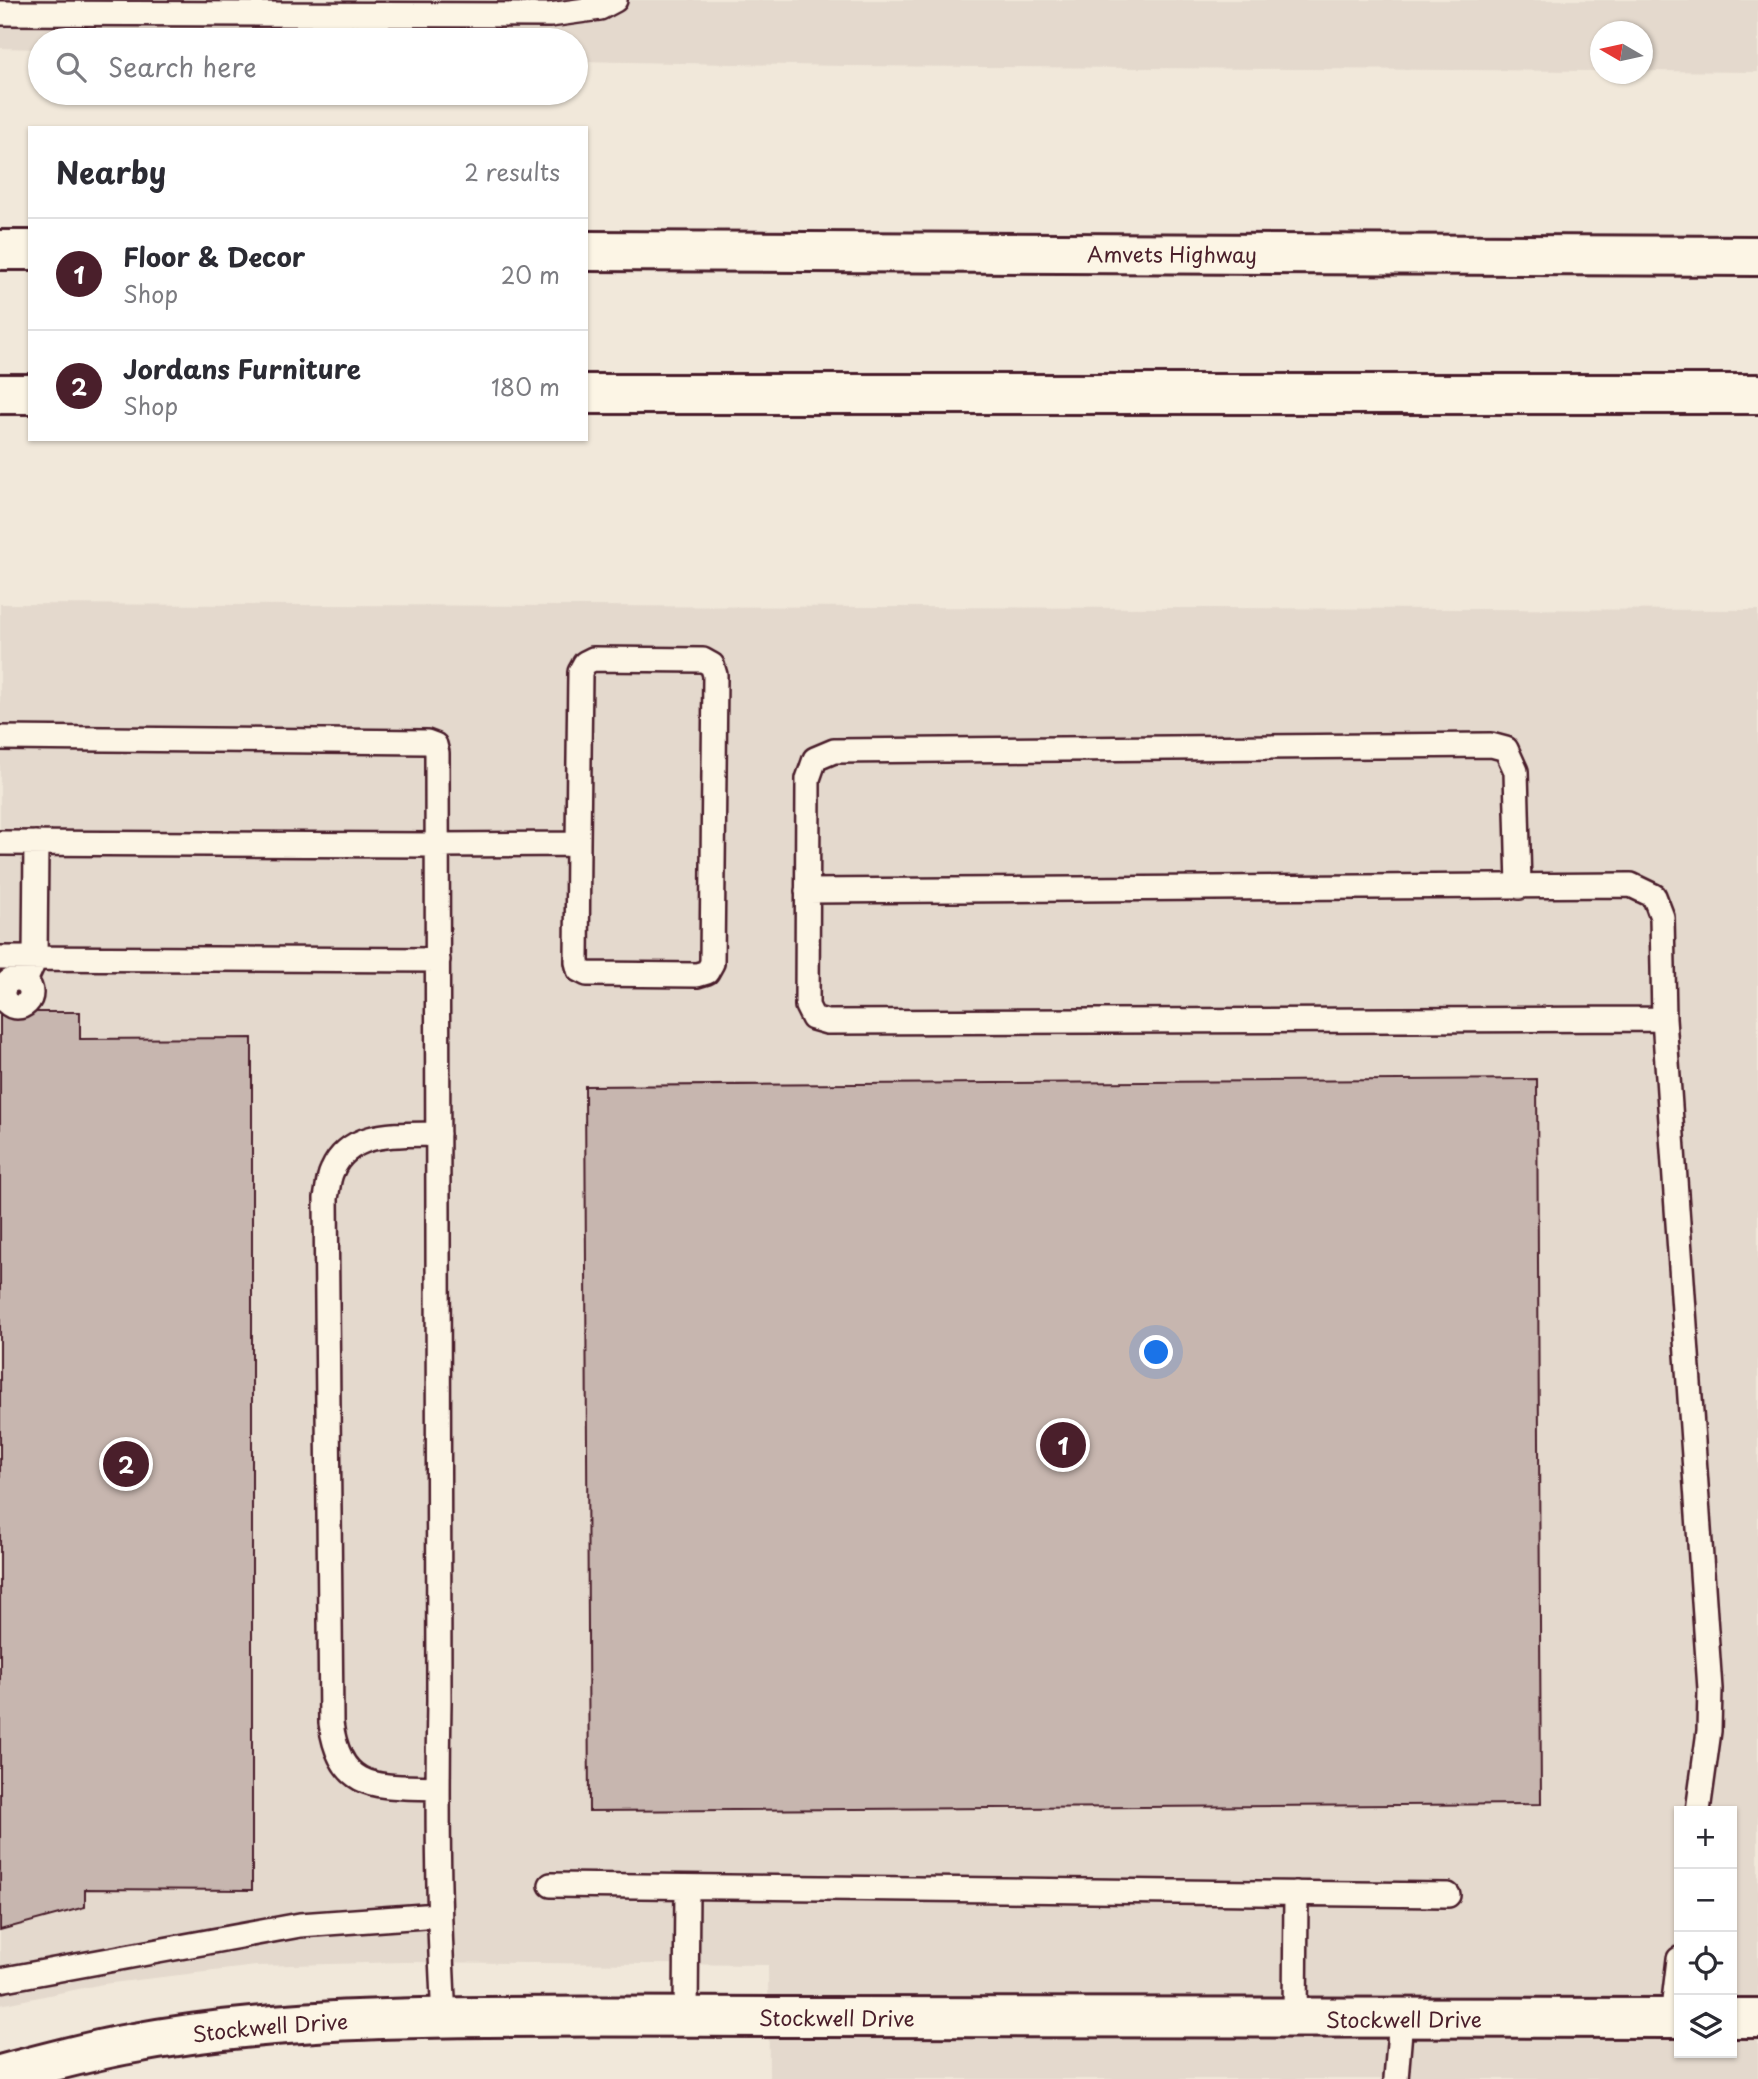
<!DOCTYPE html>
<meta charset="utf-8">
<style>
:root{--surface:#fff;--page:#f7f7f7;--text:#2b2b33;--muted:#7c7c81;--line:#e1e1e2;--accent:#4a1f2b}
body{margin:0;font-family:"Playpen Sans",sans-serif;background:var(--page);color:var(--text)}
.controls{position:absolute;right:21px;bottom:21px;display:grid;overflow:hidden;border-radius:0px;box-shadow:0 2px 5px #0004}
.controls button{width:63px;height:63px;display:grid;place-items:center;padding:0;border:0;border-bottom:2px solid var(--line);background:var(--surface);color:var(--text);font:35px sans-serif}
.compass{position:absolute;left:1590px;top:21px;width:63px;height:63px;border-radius:50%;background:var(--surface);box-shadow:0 2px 5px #0004;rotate:279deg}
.you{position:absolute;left:1157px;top:1353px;width:24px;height:24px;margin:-18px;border:5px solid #fff;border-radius:50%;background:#1a73e8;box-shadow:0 0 0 10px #1a73e833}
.badge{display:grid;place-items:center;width:46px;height:46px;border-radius:50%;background:var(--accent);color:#fff;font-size:23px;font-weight:700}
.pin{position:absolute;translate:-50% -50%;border:4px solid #fff;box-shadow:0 2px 7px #0006}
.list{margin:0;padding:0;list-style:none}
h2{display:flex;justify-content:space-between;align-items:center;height:91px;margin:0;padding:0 28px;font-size:30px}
h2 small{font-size:23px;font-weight:400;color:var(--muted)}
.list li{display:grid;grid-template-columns:46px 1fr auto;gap:21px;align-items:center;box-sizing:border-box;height:112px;padding:0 28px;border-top:2px solid var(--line)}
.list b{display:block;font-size:26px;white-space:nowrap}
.list p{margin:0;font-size:23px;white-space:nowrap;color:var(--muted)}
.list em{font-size:23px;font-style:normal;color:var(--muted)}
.icon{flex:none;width:38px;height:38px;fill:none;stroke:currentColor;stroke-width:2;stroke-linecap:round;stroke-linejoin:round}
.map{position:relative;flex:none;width:1758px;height:2079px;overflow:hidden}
.search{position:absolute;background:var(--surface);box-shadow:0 2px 5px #0004;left:28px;top:28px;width:560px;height:77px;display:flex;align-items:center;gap:18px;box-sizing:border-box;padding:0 24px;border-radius:38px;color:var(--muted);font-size:26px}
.panel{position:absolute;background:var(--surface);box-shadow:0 2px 5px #0004;left:28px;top:126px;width:560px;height:315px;border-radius:0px}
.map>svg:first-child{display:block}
</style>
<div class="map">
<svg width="1758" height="2079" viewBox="0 0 1758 2079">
<rect width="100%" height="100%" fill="#f1e8da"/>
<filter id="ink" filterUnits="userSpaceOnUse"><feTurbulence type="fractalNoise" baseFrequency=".0143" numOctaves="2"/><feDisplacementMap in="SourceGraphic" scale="14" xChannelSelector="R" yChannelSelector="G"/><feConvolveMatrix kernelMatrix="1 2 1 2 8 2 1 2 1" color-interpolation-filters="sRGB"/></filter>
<g filter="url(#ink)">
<path fill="#e4d9cd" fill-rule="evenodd" d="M0 0H1758V72L1643 71 1642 32H1600V71L845 66 576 61V40H40V49L0 48Z
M0 604 1758 610V2079H769L768 1965 404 1962 256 1966 103 1984 0 2005ZM1679 1811H1732V2053H1679Z"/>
<path fill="#c7b6af" stroke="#4a1f2b" stroke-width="2" d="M9 1012H80V1039L252 1038V1890L85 1889V1907L0 1930V1014Z
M1537 1079 1541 1804 589 1811 585 1086Z"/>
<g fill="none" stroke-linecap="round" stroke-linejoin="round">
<g stroke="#4a1f2b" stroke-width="28">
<path id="service" d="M0 13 550 15 600 8 615 0
M0 738 427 742 435 745 437 753 439 1701C437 1806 438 1912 444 2017
M0 843 437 845 578 844 580 672 585 663 593 659 703 660 712 665 715 675 712 963 707 972 697 975 587 974 579 970 577 962 578 844
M1519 887 1516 771 1506 749 1491 745 834 751 815 759 808 779 807 1006 813 1018 827 1022 1664 1019
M807 891 1631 885 1654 896 1662 917 1664 1019 1710 1689 1709 1731 1698 1811
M0 958 438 960
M3 993a14 14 0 1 1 28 0a14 14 0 1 1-28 0Z
M25 981 35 959 36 843
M437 1788C379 1786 340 1793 331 1723L326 1198C328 1190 328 1179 332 1171 350 1129 399 1135 438 1134
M551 1885 1448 1895
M0 1980 300 1925 438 1915
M686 2016 687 1887
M1672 2018 1679 1959
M1295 2020 1296 1893
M1396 2079 1401 2019"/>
</g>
<g stroke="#4a1f2b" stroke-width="44">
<g id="minor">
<path d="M1732 2018H1758"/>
<path id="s1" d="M0 2075C41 2064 82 2053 123 2045 243 2022 365 2018 486 2017 593 2016 700 2017 807 2017 1098 2019 1389 2019 1679 2018"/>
</g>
</g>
<g stroke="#4a1f2b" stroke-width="44">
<g id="motorway">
<path d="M0 250H30"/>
<path id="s2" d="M586 251 1758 256"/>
<path d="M0 394H30"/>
<path d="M586 394H1758"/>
</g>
</g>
<use href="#service" stroke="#fcf5e5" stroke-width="23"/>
<use href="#minor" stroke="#fcf5e5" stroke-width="38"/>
<use href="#motorway" stroke="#fcf5e5" stroke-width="38"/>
</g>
</g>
<g text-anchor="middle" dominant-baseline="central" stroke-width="7" stroke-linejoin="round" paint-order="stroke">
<g font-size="21" fill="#4a1f2b" stroke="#fcf5e5">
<text stroke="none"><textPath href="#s2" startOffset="586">Amvets Highway</textPath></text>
<text stroke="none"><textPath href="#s1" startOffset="842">Stockwell Drive</textPath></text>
<text stroke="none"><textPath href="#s1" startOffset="1409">Stockwell Drive</textPath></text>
<text stroke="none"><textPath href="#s1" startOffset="275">Stockwell Drive</textPath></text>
</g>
</g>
</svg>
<div class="controls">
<button>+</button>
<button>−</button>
<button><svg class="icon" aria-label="locate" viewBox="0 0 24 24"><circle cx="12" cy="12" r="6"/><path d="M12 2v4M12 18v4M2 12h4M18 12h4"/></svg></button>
<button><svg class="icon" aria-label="layers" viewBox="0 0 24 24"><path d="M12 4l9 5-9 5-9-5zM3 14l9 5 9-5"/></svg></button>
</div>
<svg class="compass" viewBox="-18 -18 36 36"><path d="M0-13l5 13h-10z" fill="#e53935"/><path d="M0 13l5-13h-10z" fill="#7c7c81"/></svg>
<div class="you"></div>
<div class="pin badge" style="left:1063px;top:1445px">1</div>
<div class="pin badge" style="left:126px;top:1464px">2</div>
<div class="search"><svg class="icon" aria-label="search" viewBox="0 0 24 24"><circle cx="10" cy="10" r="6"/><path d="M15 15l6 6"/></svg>Search here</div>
<section class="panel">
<h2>Nearby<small>2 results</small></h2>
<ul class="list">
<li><span class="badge">1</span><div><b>Floor &amp; Decor</b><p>Shop</p></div><em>20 m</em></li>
<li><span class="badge">2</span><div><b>Jordans Furniture</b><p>Shop</p></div><em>180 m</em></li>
</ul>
</section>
</div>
